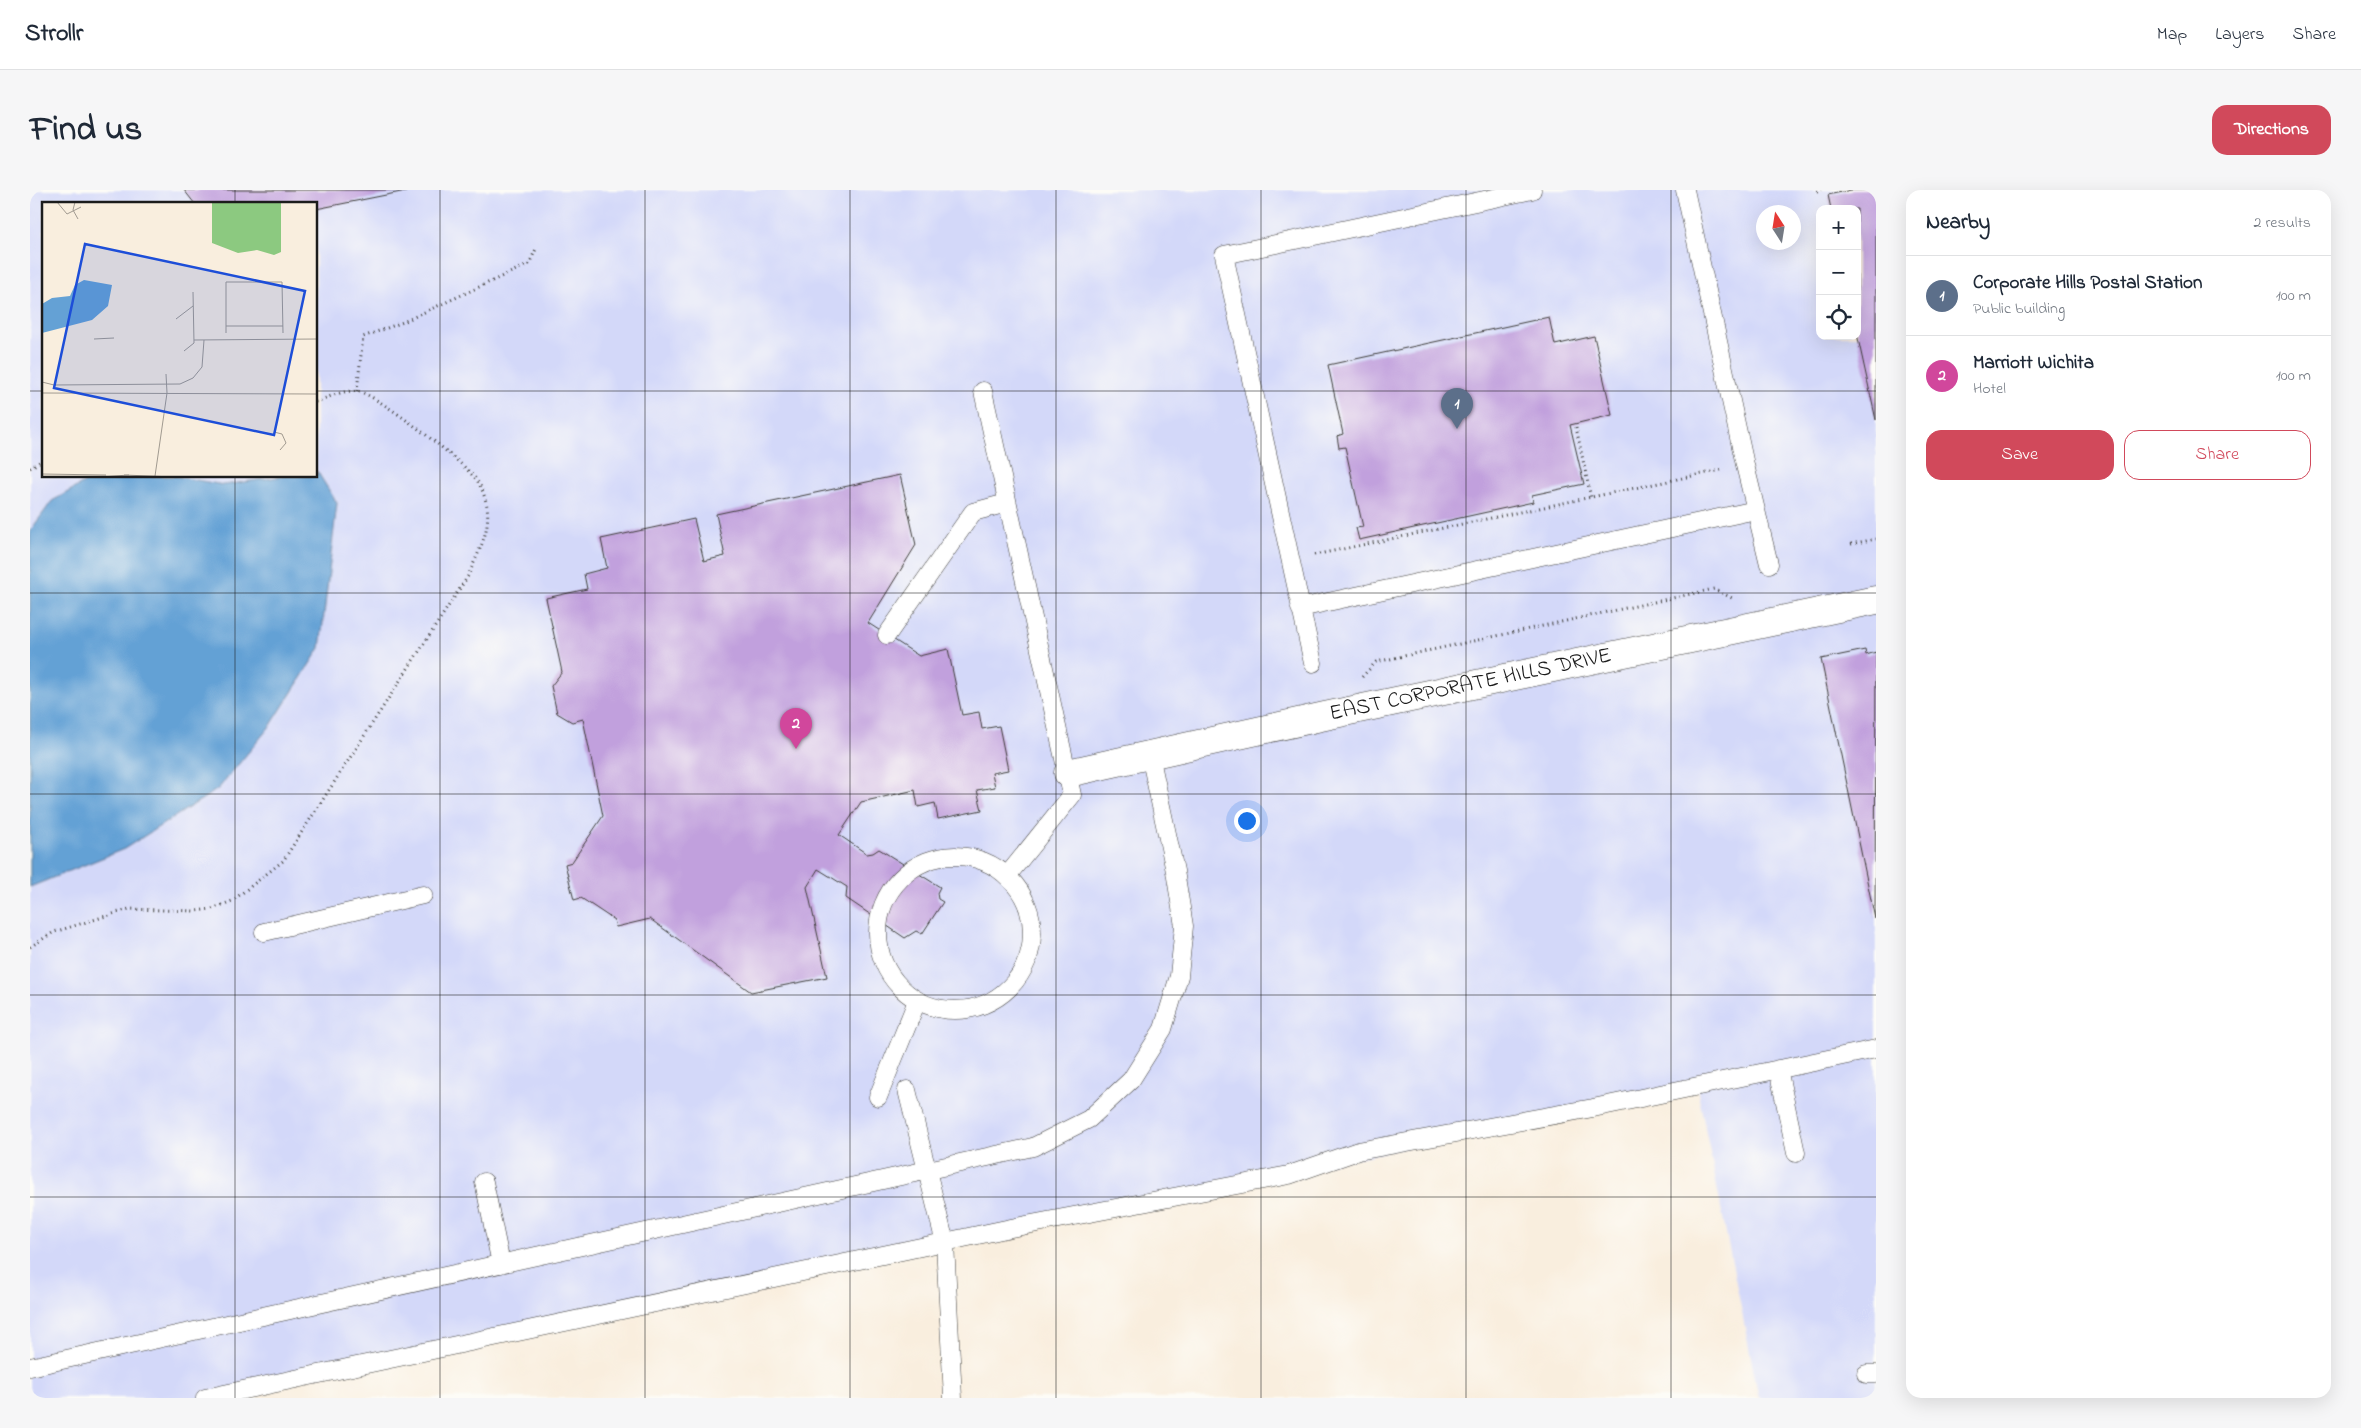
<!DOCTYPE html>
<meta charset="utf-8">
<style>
:root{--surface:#fff;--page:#f6f6f7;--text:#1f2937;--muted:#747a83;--line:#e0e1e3;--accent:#d1495b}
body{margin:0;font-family:"Indie Flower",sans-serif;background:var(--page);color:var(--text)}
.controls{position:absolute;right:15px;top:15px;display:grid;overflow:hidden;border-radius:10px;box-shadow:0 5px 20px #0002}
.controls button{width:45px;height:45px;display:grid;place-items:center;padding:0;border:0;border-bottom:1px solid var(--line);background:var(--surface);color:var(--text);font:25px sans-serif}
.compass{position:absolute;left:1726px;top:15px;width:45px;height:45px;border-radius:50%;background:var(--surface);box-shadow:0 5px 20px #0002;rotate:348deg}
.you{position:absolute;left:1216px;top:630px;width:18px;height:18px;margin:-12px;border:4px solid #fff;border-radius:50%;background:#1a73e8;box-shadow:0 0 0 8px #1a73e833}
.badge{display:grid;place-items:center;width:32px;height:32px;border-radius:50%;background:var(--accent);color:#fff;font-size:16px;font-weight:700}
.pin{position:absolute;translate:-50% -41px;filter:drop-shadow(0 1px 2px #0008)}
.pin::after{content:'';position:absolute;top:26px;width:18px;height:15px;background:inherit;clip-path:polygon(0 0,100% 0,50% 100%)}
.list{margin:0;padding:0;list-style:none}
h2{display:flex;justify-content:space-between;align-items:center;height:65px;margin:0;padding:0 20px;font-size:21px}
h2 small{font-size:16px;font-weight:400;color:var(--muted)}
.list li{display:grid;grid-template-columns:32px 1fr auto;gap:15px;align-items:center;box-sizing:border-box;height:80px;padding:0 20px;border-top:1px solid var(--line)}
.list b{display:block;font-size:19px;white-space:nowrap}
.list p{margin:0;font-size:16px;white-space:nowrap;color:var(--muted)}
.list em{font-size:16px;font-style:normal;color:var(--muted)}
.actions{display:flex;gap:10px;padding:15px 20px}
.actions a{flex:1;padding:11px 0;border:1px solid var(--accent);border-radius:15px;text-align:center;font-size:18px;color:var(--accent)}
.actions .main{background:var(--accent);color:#fff}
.icon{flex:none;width:28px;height:28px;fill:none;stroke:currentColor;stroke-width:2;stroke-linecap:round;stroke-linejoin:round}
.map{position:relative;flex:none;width:1846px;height:1208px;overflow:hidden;border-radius:15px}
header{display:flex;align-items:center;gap:30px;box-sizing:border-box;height:70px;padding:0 25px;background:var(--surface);border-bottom:1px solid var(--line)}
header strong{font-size:24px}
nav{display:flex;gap:28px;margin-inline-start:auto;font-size:18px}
.intro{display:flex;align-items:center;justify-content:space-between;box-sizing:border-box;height:120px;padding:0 30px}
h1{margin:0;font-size:35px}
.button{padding:12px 22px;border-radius:15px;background:var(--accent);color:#fff;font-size:18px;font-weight:700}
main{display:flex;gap:30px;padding:0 30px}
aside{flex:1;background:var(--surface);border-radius:15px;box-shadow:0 5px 20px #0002}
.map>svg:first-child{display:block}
</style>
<header>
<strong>Strollr</strong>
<nav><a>Map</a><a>Layers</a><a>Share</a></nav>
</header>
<div class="intro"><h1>Find us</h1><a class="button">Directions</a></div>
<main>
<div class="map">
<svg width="1846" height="1208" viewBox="0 0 1846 1208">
<rect width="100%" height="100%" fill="#fdfcf7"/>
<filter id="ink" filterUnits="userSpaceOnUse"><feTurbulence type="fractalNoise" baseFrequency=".02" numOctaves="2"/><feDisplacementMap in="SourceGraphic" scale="10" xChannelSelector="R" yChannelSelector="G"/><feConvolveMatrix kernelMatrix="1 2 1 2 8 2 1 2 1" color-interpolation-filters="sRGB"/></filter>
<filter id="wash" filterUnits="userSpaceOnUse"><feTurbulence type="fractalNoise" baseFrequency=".0096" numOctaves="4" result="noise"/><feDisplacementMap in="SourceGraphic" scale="20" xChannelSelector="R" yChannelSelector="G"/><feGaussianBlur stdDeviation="1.12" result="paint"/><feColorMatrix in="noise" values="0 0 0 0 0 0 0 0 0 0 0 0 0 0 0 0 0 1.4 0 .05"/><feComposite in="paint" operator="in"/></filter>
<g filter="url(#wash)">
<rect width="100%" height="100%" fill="#f9eede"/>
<path fill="#d3d8f9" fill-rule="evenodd" d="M0 0H1846V1208H1729L1667 897 182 1208H0ZM14 14H286V286H14ZM1790 19H1827V146H1790ZM1734 22H1764V52H1734Z"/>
<path fill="#64a1d5" stroke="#405e78" d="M287 281 307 313 290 458 241 535 188 599 94 659 0 697V341L22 311 66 286H145L194 295 254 286H286Z"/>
<g id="blocks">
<path fill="#c1a0dd" d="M154 0H376V1L286 19V14H165Z
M1821 0H1846V230L1827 144V19H1801L1798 5Z
M1519 127 1525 155 1564 146 1582 225 1540 235 1554 294 1502 305 1503 312 1329 350 1326 338 1333 337 1315 257 1309 258 1307 246 1313 244 1298 175Z
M870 285 886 355 838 433 889 466 918 459 932 525 949 522 952 539 969 536 978 580 962 583 965 597 947 600 952 620 908 629 905 613 888 617 885 600 831 612 809 645 837 664 843 663 849 659 910 697 907 703 908 709 913 712 892 744 886 741 875 748 816 708 817 697 788 679 777 697 797 787 721 802 620 729 586 737 584 730 551 708 544 710 535 674 542 672 573 626 553 529 542 532 527 523 521 496 532 482 516 408 557 399 554 384 577 378 571 349 664 329 674 371 695 366 686 324Z
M1835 460 1836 465 1846 462 1845 729 1791 469Z"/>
</g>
</g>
<g filter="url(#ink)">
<use href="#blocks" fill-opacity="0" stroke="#3d3c39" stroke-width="1"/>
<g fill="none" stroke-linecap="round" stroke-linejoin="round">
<g stroke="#3d3c39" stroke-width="19">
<path id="lane" d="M1655 0 1715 275 1739 374
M953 201 1042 605 977 686
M1270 418 1726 320
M857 445 943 322 977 313
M1283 473 1194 65 1502 0
M848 743a77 77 0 1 1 154 0a77 77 0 1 1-154 0Z
M234 742 393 705
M1748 879 1766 963
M877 900 915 1053 923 1208
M848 907 887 811
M454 992 471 1074
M0 1177 1003 957 1059 929 1101 890 1133 839 1149 786 1154 736 1145 681 1120 565
M1836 1184H1846
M175 1208 981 1038 1259 985 1328 961 1563 918 1846 859"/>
</g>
<g stroke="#3d3c39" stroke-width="29">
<g id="street">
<path id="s1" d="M1038 583 1295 526 1846 410"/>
</g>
</g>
<path stroke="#3d3c39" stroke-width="3" stroke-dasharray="1 4" stroke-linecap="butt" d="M1787 1 1792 0
M327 201 333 147 373 132 499 74 507 57
M1546 237 1561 308
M0 278 14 269
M1821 354 1846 349
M1284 365 1691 280
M1332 487 1346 472 1684 399 1704 409
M0 757 24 742 99 719 165 721 182 719 202 711 253 671 438 386C447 365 461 341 457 317 456 310 452 298 448 292 437 274 347 204 327 201 313 200 299 207 286 212"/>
<use href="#lane" stroke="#fff" stroke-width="18"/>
<use href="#street" stroke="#fff" stroke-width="28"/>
</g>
</g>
<path fill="none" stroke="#1c1c1c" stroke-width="1" stroke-opacity="0.55" d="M205 0V14M410 0V1208M615 0V1208M820 0V1208M1026 0V1208M1231 0V1208M1436 0V1208M1641 0V1208M0 201H14M286 201H1846M205 286V1208M0 403H1846M0 604H1846M0 805H1846M0 1007H1846"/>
<g text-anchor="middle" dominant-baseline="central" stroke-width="5" stroke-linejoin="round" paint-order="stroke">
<g font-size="22" fill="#1c1c1c" stroke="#fdfcf7">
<text stroke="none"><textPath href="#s1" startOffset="412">EAST CORPORATE HILLS DRIVE</textPath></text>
</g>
</g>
<g transform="translate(12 12)">
<rect width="275" height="275" fill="#f9eede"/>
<path d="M170 0H239V50L232 53 215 48 196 51 170 41Z" fill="#8cc980"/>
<path d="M42 78 70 83 66 104 50 118 0 131V102L10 96 28 94 33 83Z" fill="#64a1d5"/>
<path fill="none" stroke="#a19a90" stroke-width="1" d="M15 0 25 12 39 5M33 0 31 8 36 17M134 117 151 104M184 124H241M184 131V80H240L241 131M52 137 72 136M152 138 275 137M142 149 152 141 151 90M0 180 12 183 138 182 151 176 160 165 162 138M0 191 275 192M232 230 240 232 244 241 238 248M0 272 64 273M82 273 132 275M113 274 125 191 124 172M59 275 87 273"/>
<path fill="#1d4ed8" fill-opacity="0.15" stroke="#1d4ed8" stroke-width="2.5" d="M43 42 263 89 232 233 12 186Z"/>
<rect width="275" height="275" fill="none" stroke="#1c1c1c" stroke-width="2.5"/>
</g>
</svg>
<div class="controls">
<button>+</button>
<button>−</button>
<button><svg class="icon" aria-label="locate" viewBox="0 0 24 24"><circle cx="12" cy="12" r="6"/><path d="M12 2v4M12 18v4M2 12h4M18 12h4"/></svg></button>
</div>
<svg class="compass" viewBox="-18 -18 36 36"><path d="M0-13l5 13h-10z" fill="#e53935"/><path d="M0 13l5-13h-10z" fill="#747a83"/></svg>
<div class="you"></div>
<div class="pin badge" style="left:1427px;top:239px;background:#5c6f8a">1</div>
<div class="pin badge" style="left:766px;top:559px;background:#d1479c">2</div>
</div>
<aside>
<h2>Nearby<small>2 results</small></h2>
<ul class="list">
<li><span class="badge" style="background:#5c6f8a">1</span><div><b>Corporate Hills Postal Station</b><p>Public building</p></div><em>100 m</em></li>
<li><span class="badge" style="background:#d1479c">2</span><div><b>Marriott Wichita</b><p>Hotel</p></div><em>100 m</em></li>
</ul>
<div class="actions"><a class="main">Save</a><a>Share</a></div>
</aside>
</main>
